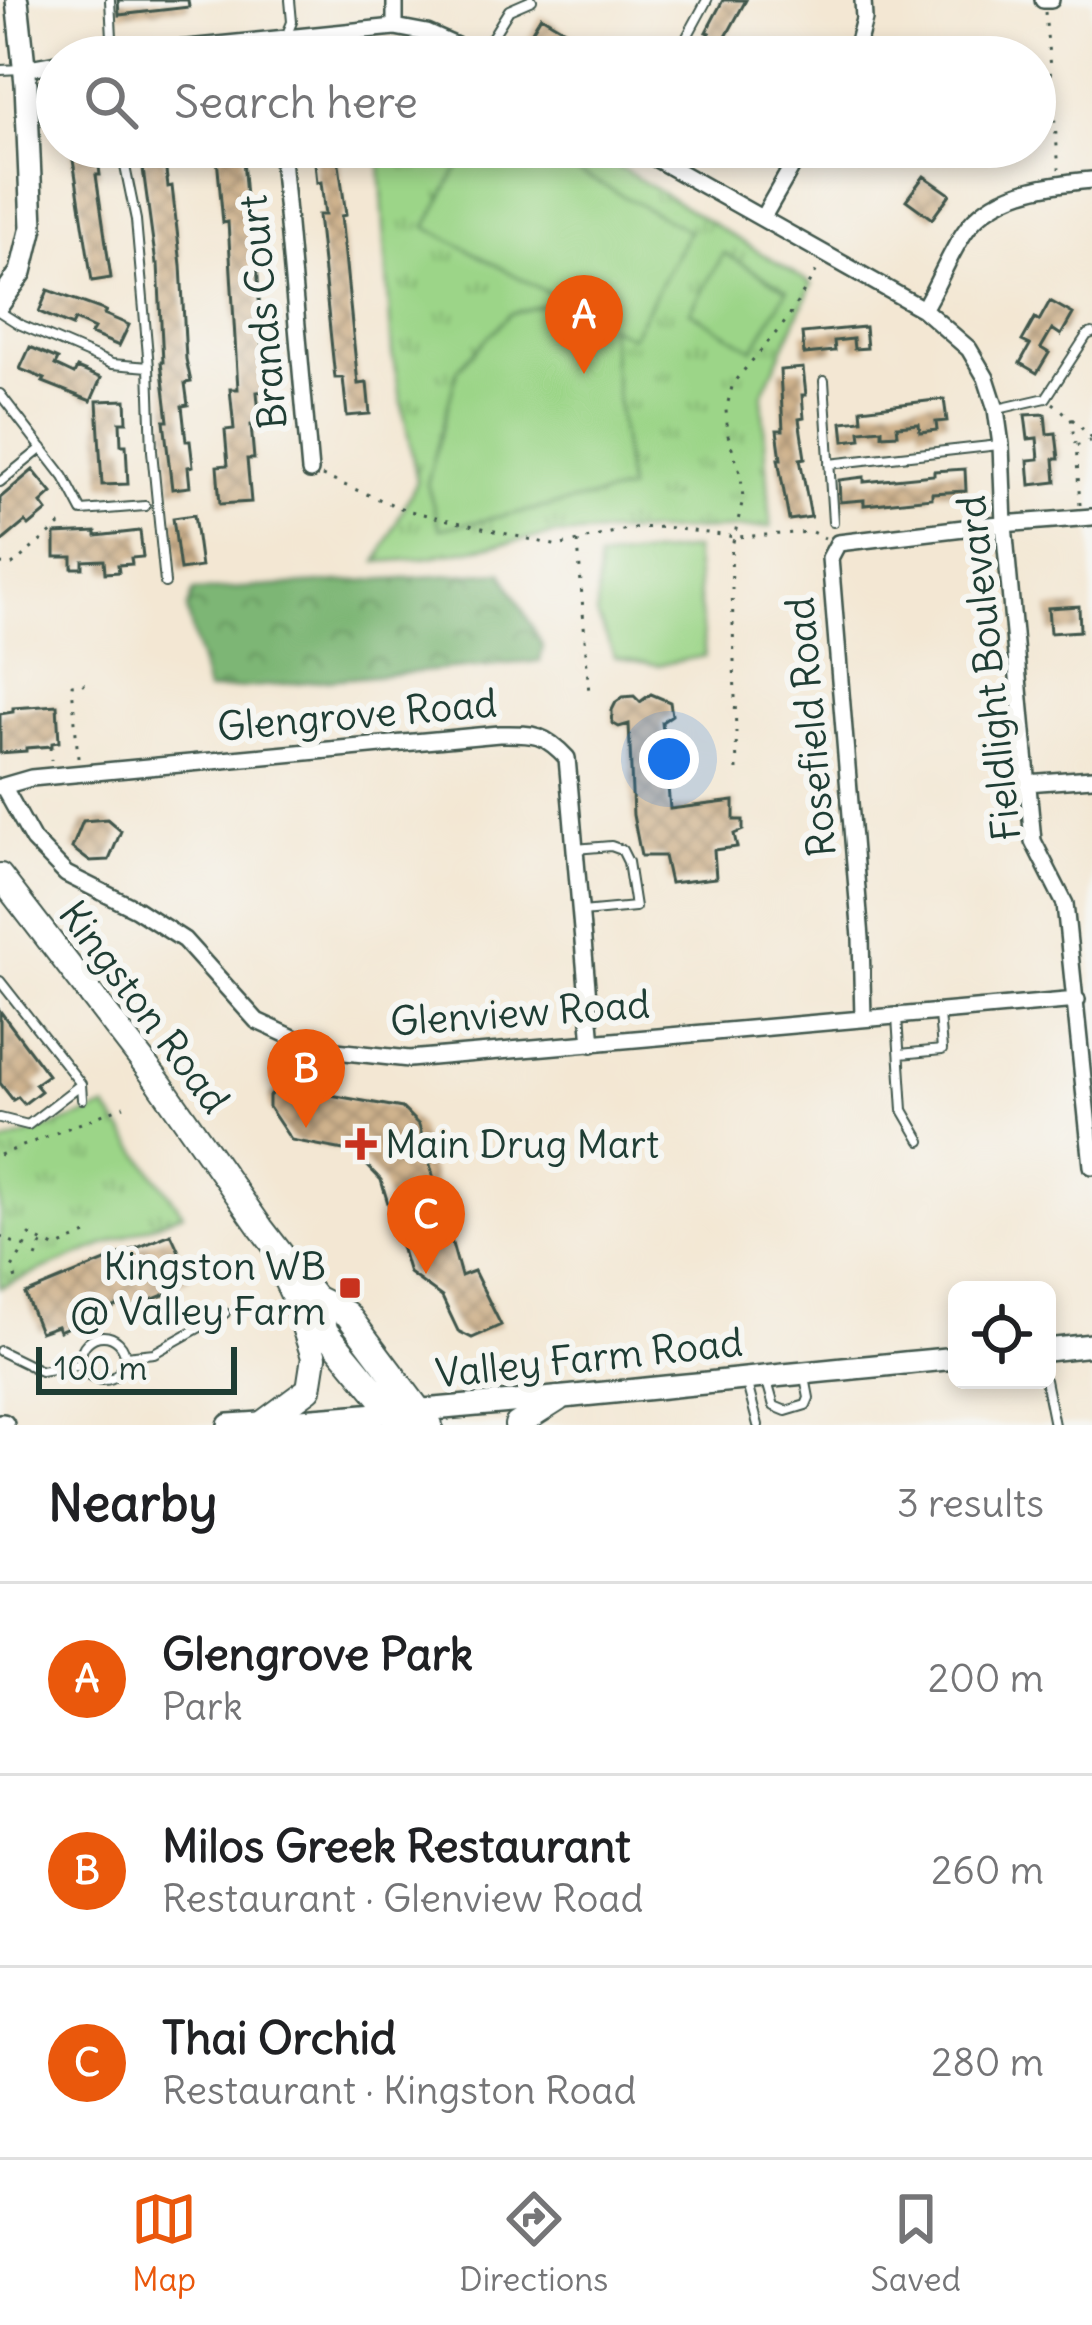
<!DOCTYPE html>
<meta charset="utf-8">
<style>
:root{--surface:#fff;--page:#f6f6f6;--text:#202124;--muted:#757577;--line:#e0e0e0;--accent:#ea580c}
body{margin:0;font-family:Delius,sans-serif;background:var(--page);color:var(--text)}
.controls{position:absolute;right:36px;bottom:36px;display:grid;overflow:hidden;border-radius:18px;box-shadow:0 6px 18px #0003}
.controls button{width:108px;height:108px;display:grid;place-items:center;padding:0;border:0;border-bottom:3px solid var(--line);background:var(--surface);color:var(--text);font:60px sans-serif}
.scale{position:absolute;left:36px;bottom:30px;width:201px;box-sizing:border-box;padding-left:12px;border:6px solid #1f3d34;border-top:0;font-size:33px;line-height:42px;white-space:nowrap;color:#1f3d34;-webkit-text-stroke:9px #f6f6f2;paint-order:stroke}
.you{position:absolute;left:669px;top:759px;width:42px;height:42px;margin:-30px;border:9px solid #fff;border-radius:50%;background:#1a73e8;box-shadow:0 0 0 18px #1a73e833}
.badge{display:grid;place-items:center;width:78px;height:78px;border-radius:50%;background:var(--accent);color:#fff;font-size:39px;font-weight:700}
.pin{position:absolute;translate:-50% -99px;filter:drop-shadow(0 3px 6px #0008)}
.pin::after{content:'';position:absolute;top:63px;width:42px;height:36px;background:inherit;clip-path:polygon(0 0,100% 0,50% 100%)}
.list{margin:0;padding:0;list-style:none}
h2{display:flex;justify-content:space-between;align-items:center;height:156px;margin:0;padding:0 48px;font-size:51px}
h2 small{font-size:39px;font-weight:400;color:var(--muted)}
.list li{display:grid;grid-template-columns:78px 1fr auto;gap:36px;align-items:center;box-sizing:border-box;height:192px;padding:0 48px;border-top:3px solid var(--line)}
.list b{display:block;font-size:45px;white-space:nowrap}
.list p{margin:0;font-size:39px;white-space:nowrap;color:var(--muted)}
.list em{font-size:39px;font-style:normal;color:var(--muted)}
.icon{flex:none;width:66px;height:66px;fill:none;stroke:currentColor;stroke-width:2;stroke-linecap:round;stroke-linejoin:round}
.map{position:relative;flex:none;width:1092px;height:1425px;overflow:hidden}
.search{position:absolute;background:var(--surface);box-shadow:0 6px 18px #0003;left:36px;right:36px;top:36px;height:132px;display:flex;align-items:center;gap:30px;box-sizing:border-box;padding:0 42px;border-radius:66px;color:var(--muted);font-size:45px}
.sheet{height:732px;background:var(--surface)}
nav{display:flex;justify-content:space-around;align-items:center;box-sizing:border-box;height:168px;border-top:3px solid var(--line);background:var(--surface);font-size:33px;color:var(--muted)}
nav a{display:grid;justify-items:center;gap:6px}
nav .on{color:var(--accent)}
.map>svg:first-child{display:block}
</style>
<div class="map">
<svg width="1092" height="1425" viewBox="0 0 1092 1425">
<defs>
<pattern id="grass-tufts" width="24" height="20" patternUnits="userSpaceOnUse" patternTransform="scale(3)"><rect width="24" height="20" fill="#9cd588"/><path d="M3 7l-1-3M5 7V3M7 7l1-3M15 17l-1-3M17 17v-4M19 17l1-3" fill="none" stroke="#7fae70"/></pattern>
<pattern id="forest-crowns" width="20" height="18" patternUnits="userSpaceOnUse" patternTransform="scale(3)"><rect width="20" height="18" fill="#7db674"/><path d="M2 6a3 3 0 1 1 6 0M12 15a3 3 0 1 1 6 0" fill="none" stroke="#669560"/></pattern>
<pattern id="building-cross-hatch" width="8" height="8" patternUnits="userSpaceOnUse" patternTransform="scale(3)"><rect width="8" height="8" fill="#cfb28d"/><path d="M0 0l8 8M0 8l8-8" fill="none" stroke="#a79274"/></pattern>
</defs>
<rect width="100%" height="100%" fill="#f6f6f2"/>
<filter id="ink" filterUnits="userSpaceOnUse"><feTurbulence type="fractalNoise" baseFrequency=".00833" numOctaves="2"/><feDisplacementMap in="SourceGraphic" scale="24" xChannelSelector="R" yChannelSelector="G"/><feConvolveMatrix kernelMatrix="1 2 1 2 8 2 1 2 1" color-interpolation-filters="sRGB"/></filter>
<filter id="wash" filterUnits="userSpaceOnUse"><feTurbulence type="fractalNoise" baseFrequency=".004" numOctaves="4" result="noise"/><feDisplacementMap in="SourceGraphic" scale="48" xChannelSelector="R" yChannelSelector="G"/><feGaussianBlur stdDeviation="2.7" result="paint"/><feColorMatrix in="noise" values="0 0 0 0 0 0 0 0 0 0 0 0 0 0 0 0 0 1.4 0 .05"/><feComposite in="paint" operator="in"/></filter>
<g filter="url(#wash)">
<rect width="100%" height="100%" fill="#f3e7d3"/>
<path fill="url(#grass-tufts)" stroke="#5e895e" stroke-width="3" d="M379 147H586L812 284 762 395 771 527 552 535 418 559 377 562 417 481 392 353Z
M106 1108 183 1213 0 1287V1144Z"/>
<path fill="url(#forest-crowns)" stroke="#4e7a54" stroke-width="3" d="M502 572 543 647 540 661 207 691 187 609 194 591Z"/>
<path fill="#9cd588" stroke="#5e895e" stroke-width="3" d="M469 147H531L689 231 632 337 609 326 628 490 440 529 427 484 458 369 510 314 561 300 426 227Z
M724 253 787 290 753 349 690 312Z
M694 549 705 656 658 665 615 657 597 615 598 560Z"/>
<g id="blocks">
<path fill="url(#building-cross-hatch)" d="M118 0H188L189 7 119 15Z
M723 0H746L715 57H695L710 33 706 32Z
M541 16 610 57H553L526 41Z
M71 147H91L92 151 97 150 100 175H96L111 278 92 281Z
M140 147H163L168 187 172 186 181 265 186 359 191 382 185 383 188 405 182 406 186 441H190L193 466 188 467 190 487 172 489 164 421H168L161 362H163L158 264H156Z
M216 147H242L248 223 255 222 264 391 257 392 260 424 251 425 254 459H247L251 502 220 504 217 466 228 465 225 430 234 429 230 389H238L228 222 223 223Z
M337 150 346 215 341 216 358 384 367 383 370 414 347 416 343 378H335L318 215H325L321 182 317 183 314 152Z
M924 176 950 194 932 219 906 200Z
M48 290 106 311 104 314 129 325 119 346 91 334 94 329 75 320 72 326 39 312Z
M1050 301 1073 314 1061 335 1052 329 1041 348 1049 353 1037 373 1020 363 1030 345 1022 341 1035 318 1039 321Z
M865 327 867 348 854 349 853 339 834 341 835 351 804 354 802 333Z
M30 347 58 359 55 365 74 374 77 368 101 378 91 401 43 382 45 379 20 369Z
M803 368 806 395H802L804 418 799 419 805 458 800 459 811 517 789 520 778 459H781L777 430H783L780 370Z
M944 399 947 421 936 422 937 430 920 432 919 424 897 426 898 434 882 435V429L860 431 861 439 844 441 842 422 862 420 861 409Z
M126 400 127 422H120L121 445H126L128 484 102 485 97 401Z
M1045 414 1047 434 1056 433 1059 459H1054L1056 482 1030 485 1028 460 1039 459 1037 438 1028 439 1025 415Z
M965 469 966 491 932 493V498L864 505V500L840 502 839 480 864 477V482L934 475V471Z
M33 470 52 493 41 503 47 511 29 526 25 522 0 543V498Z
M194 515 201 567 180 570 173 518Z
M140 531 143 557 131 558 132 564 118 565 119 572 105 573 104 560 83 561V568H72V557H55V534L96 532V536Z
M1079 606 1080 631 1050 633 1048 608Z
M651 694 670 702 672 715 662 722 670 809 734 801V820H743V830L734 834 737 847 714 850 716 878 670 883 664 856H641L633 815 629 724 619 727 612 723V710L616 702 623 697 634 696 640 702Z
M57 705 59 742 52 743V746L26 748V751L0 753V714L13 712V708Z
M107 819 121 831 109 860 89 861 72 848 83 821Z
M0 1011 48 1075 35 1084 41 1091 24 1104 18 1097 13 1100 0 1083Z
M281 1086 402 1108 419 1125 461 1276 474 1271 501 1325 472 1338 458 1331 442 1297 409 1273 381 1180 354 1152 291 1140 269 1107V1096Z
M171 1234 191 1278 174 1285 176 1290 124 1311 121 1304 59 1331 57 1326 40 1332 25 1294Z"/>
</g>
</g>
<g filter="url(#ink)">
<use href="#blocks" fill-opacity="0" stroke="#3f564c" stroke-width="3"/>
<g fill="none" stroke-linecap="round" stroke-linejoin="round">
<g stroke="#3f564c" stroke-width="12">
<path id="service" d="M110 0 113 56
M285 39 292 22 290 0
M481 55 509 10 532 0
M676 57 707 0
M0 70 22 69
M121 147 136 220 149 367 152 451 165 583
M0 312 19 324 112 364 149 367
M824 381 833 522
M0 394 64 477 82 511 145 506
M998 409 1046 398 1087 335 1092 333
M829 464 999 445
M0 482 42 448
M575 849 611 846 622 850 628 862 635 907 582 912
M0 981 81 1084 82 1099
M897 1017 903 1110 921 1141
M900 1054 942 1050 939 1014
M0 1118 28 1125 80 1085
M81 1358a22 22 0 1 1 44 0a22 22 0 1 1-44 0Z
M0 1351 41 1371 82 1364
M125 1356 154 1353 225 1313
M766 1378 774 1406 786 1411 806 1405 809 1398 805 1377
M746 1380 758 1425
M1045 1380 1054 1425"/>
</g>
<g stroke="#3f564c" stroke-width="20">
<path id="minor" d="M1043 0H1051
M395 27V0
M97 57 395 27 427 33 481 57
M854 57 864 19 863 0
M24 69 57 63
M281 147 310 471
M635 147 923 309 969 349 986 378 996 409 1001 445 1004 525 1033 841 1065 904 1092 1166
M763 217 803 147
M923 309C938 285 948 257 964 233 991 191 1047 184 1092 180
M1027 783 1092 778
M3 786 33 840 66 874 136 909 184 940 257 1021 318 1049 409 1059 1077 1000
M0 787 31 778 499 734C532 734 543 732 567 758L592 1044
M863 1018 861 938 830 558 838 543 989 525 1092 517"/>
</g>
<g stroke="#3f564c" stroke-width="26">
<path id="tertiary" d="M0 302 21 272 32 227 26 84 17 0
M1047 1350 1092 1345
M0 1425H3
M229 1425C472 1409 714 1381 957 1358"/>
</g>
<g stroke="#3f564c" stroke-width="28">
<path id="primary" d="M0 876 160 1084 261 1228 315 1298 326 1332 403 1425
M315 1298 347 1314 430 1425
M263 1423 309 1389 314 1357 294 1297 280 1268
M517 1425 558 1399"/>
</g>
<path stroke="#3f564c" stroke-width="3" stroke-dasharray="3 9" stroke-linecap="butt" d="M1045 12 1059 169
M1053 403 1071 418 1075 444
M1072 419 1092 438
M322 476 406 510 558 546 631 528 665 527 735 537 812 532 825 538
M1080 505 1076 446 1092 440
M578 542 589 694
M0 564 12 565 60 525 69 522
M50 747 51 760
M78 758 72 685 92 683
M737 770 731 551 743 499 741 476 728 435 726 410 733 383 786 321 820 265
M0 1155 124 1106
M0 1237 25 1247 12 1268 18 1285
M25 1247 30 1235 56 1248 88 1233
M36 1258 43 1242
M0 1273 11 1269"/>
<use href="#service" stroke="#fff" stroke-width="8"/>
<use href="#minor" stroke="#fff" stroke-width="15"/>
<use href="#tertiary" stroke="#fff" stroke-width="21"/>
<use href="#primary" stroke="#fff" stroke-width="24"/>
</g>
</g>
<g fill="#c8321e" stroke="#f6f6f2" stroke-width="4.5">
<path d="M355 1126h12v12h12v12h-12v12h-12v-12h-12v-12h12z"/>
<rect x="338" y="1276" width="24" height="24" rx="6"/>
</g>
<g text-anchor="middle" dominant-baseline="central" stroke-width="12" stroke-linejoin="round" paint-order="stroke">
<g font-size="39" fill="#1f3d34" stroke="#f6f6f2">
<text transform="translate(263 312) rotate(-95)">Brands Court</text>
<text transform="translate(989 668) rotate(-96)">Fieldlight Boulevard</text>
<text transform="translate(357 715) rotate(-5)">Glengrove Road</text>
<text transform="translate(811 727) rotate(-95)">Rosefield Road</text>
<text transform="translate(144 1007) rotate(53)">Kingston Road</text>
<text transform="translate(520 1013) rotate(-4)">Glenview Road</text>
<text transform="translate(589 1358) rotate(-6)">Valley Farm Road</text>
</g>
<g font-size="39" fill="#1f3d34" stroke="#f6f6f2" text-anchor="start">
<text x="385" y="1144">Main Drug Mart</text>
<text x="326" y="1266" text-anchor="end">Kingston WB<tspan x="326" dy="45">@ Valley Farm</tspan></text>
</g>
</g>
</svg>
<div class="controls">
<button><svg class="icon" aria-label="locate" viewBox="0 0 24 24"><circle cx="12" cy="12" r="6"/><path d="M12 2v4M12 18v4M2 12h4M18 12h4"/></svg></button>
</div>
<div class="scale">100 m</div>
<div class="you"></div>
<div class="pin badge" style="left:584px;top:374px">A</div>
<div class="pin badge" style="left:306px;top:1128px">B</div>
<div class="pin badge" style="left:426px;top:1274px">C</div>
<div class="search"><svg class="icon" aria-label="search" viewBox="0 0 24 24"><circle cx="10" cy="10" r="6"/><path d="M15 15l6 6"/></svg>Search here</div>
</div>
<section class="sheet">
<h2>Nearby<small>3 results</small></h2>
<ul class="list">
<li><span class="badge">A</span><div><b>Glengrove Park</b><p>Park</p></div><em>200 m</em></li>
<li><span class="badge">B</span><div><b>Milos Greek Restaurant</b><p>Restaurant · Glenview Road</p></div><em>260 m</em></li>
<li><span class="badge">C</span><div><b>Thai Orchid</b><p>Restaurant · Kingston Road</p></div><em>280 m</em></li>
</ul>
</section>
<nav>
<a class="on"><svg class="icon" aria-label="map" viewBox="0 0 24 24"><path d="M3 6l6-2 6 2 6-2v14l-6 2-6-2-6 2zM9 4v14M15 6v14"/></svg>Map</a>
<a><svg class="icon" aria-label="directions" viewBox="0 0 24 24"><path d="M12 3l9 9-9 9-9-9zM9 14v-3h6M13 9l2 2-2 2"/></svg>Directions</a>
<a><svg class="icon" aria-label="saved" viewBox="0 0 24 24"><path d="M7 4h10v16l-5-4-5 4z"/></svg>Saved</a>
</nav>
